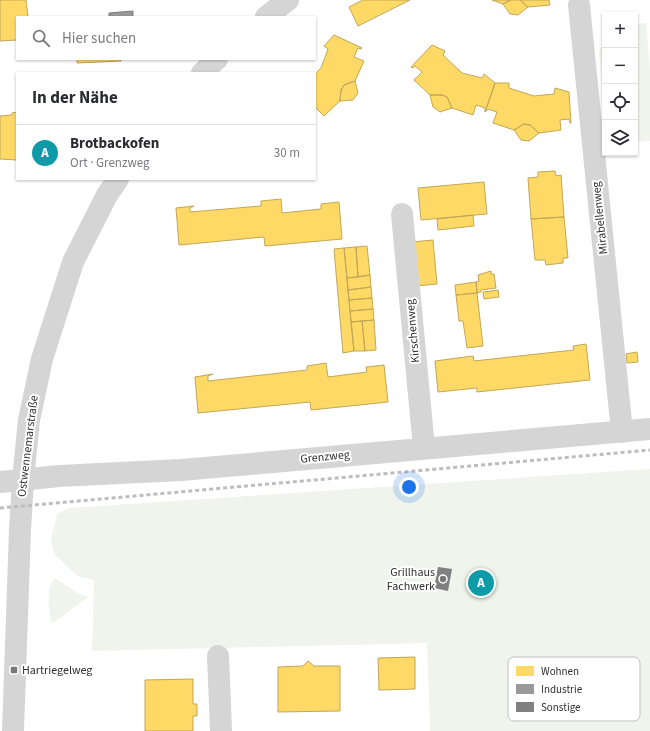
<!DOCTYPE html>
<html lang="de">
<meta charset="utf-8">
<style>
:root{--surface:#fff;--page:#f2f2f3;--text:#2b2b33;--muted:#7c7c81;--line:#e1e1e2;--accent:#db2777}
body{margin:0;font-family:"Source Sans 3",sans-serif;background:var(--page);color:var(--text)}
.controls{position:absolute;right:12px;top:12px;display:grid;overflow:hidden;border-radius:0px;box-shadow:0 1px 3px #0004}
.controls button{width:36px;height:36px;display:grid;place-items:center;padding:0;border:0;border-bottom:1px solid var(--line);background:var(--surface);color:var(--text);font:20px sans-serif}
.you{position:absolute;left:409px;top:487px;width:14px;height:14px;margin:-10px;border:3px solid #fff;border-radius:50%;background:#1a73e8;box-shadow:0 0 0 6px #1a73e833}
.badge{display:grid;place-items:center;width:26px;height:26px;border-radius:50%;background:var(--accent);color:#fff;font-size:13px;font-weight:700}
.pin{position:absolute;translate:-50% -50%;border:2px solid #fff;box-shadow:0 1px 4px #0006}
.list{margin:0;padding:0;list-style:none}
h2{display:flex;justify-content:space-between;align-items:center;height:52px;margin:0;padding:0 16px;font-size:17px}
h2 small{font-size:13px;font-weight:400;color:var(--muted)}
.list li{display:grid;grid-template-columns:26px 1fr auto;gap:12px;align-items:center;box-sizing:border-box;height:56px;padding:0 16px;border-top:1px solid var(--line)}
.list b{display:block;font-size:15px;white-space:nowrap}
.list p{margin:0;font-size:13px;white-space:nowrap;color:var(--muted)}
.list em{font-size:13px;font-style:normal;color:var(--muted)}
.icon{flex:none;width:22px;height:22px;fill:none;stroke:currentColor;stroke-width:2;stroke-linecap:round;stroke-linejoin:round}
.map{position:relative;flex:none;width:650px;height:731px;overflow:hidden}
.search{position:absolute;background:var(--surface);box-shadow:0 1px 3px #0004;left:16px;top:16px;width:300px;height:44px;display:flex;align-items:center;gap:10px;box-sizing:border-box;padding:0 14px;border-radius:0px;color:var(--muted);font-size:15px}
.panel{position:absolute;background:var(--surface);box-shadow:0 1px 3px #0004;left:16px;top:72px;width:300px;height:108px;border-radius:0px}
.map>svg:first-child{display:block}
</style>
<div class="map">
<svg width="650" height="731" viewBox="0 0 650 731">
<rect width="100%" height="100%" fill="#fff"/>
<path fill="#f1f4ec" d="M635 23H646L650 68V141L635 142Z
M605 44V121L599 50Z
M650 469V731H430L427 643 92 651 94 580 79 577 54 554 51 539 57 514 69 508Z
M55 578 79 594 87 596V598L53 623C47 617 47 582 55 578Z"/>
<path fill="#ffd966" stroke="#c1a756" d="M0 0H26L28 17H17V40L0 41Z
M363 0H410L358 26 349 7Z
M492 0H511L503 4Z
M511 0H520L528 7 518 15 510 14 503 4Z
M520 0H549L550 5 528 7Z
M334 35 362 48 361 49 358 48 354 57 364 61 355 81 344 85 341 90 340 101 324 116 316 108 315 109V74L321 68 328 49 324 46Z
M432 45 445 51 443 55 462 73 482 78 484 74 495 83 485 112V108L476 105 473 115 452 108 447 97 442 95H430L414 80 422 72 415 66 413 68 411 67Z
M77 59H121V61L77 63Z
M355 81 358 93 353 100 340 101 341 90 344 85Z
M495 83H509V88L534 96 554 94 555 88 569 92 571 123H570L569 119 560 120 561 130 539 133 530 125 524 124 514 130 493 123 497 112 488 109 485 112Z
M430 95H442L447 97 452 108 440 112 433 107Z
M17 112V160L0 159V116L12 115V113Z
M524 124 530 125 539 133 529 141 521 140 514 130Z
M555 171 556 176 561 175 564 217 531 219 528 178 538 177V172Z
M484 182 487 214 421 220 418 188Z
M281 199 282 213 321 209V204L339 202 342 239 265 246 264 237 179 245 176 208 194 206 190 208V212L261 206V201Z
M473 215 474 226 438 230 437 219Z
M564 217 568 258H563V263L546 265 545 260H535L531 219Z
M433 240 437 284 416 286 412 242Z
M367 246 370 275 358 277 356 247Z
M356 247 358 277 347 278 344 248Z
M344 248 354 351 343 353 334 249Z
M491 271V274H494L496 288 481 290V292L477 293 476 282 479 281 478 275Z
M370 275 371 287 348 290 347 278Z
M476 282 477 293 456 295 455 285Z
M371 287 372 298 349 300 348 290Z
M498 290 499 297 484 299 483 292Z
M477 293 483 346 467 348 463 321H459L456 295Z
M372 298 373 309 350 311 349 300Z
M373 309 374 320 351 322 350 311Z
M374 320 376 350 365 351 362 321Z
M362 321 365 351H354L351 322Z
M586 344 590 380 477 392V388L438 392 435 361 473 356 474 361 574 350 573 346Z
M637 352 638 362 627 363 626 354Z
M326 363 328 377 367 372 366 367 384 365 388 402 311 410 310 402 198 413 195 377 213 374 208 376V381L307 370V366Z
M415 657V689L379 690 378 658Z
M308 661 314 666H340V711L278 712V667L303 666Z
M193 679V704H197V716H193V731H145V680Z"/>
<path fill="#999" stroke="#7a7a7a" d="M133 11V17H109V13Z"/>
<path fill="#808080" d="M438 567 452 569 448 591 434 588Z
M478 576 486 577 485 589 476 588Z"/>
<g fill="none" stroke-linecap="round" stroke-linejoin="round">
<path stroke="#d5d5d5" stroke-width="22" d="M579 5 622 432
M266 17 288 0
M202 73 217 59
M402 214 424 448
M0 482 59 476 181 470 650 429
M218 656 221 731
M13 731 20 530 23 480 29 420 42 359 73 262 107 195 118 179"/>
<path stroke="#bdbdbd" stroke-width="3" stroke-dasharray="4 3" stroke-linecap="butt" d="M0 508 650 450"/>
</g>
<g fill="#797979" stroke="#fff" stroke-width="1.5">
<circle cx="443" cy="579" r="4"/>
<rect x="10" y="666" width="8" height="8" rx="2"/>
</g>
<g text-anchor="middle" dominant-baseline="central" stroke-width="4" stroke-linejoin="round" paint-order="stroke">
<g font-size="12" fill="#313131" stroke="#fff">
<text transform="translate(600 218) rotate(-96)">Mirabellenweg</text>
<text transform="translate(413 331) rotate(-95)">Kirschenweg</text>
<text transform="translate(28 446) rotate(-83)">Ostwennemarstraße</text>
<text transform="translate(325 457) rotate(-5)">Grenzweg</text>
</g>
<g font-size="12" fill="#313131" stroke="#fff" text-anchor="end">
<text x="435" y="572">Grillhaus<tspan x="435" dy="14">Fachwerk</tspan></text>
<text x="22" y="670" text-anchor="start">Hartriegelweg</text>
</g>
</g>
<rect x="508" y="657" width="132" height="64" rx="6" fill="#fff" stroke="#c1c1c1" stroke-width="1"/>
<rect x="516" y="666" width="18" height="10" fill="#ffd966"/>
<rect x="516" y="684" width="18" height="10" fill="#999"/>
<rect x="516" y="702" width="18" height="10" fill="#808080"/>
<g font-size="11" fill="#313131">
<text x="541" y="675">Wohnen</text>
<text x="541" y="693">Industrie</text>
<text x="541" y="711">Sonstige</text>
</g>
</svg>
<div class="controls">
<button>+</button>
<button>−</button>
<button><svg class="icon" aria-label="locate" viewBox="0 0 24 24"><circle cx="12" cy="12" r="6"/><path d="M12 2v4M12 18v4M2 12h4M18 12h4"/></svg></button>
<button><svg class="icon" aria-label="layers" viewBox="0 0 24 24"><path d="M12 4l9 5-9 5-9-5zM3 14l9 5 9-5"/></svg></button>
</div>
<div class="you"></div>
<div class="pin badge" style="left:481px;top:583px;background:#0f9aa8">A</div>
<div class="search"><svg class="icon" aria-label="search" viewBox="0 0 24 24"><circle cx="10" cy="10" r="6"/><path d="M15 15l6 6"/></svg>Hier suchen</div>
<section class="panel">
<h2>In der Nähe<small></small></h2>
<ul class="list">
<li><span class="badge" style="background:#0f9aa8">A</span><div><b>Brotbackofen</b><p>Ort · Grenzweg</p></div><em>30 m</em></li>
</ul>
</section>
</div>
